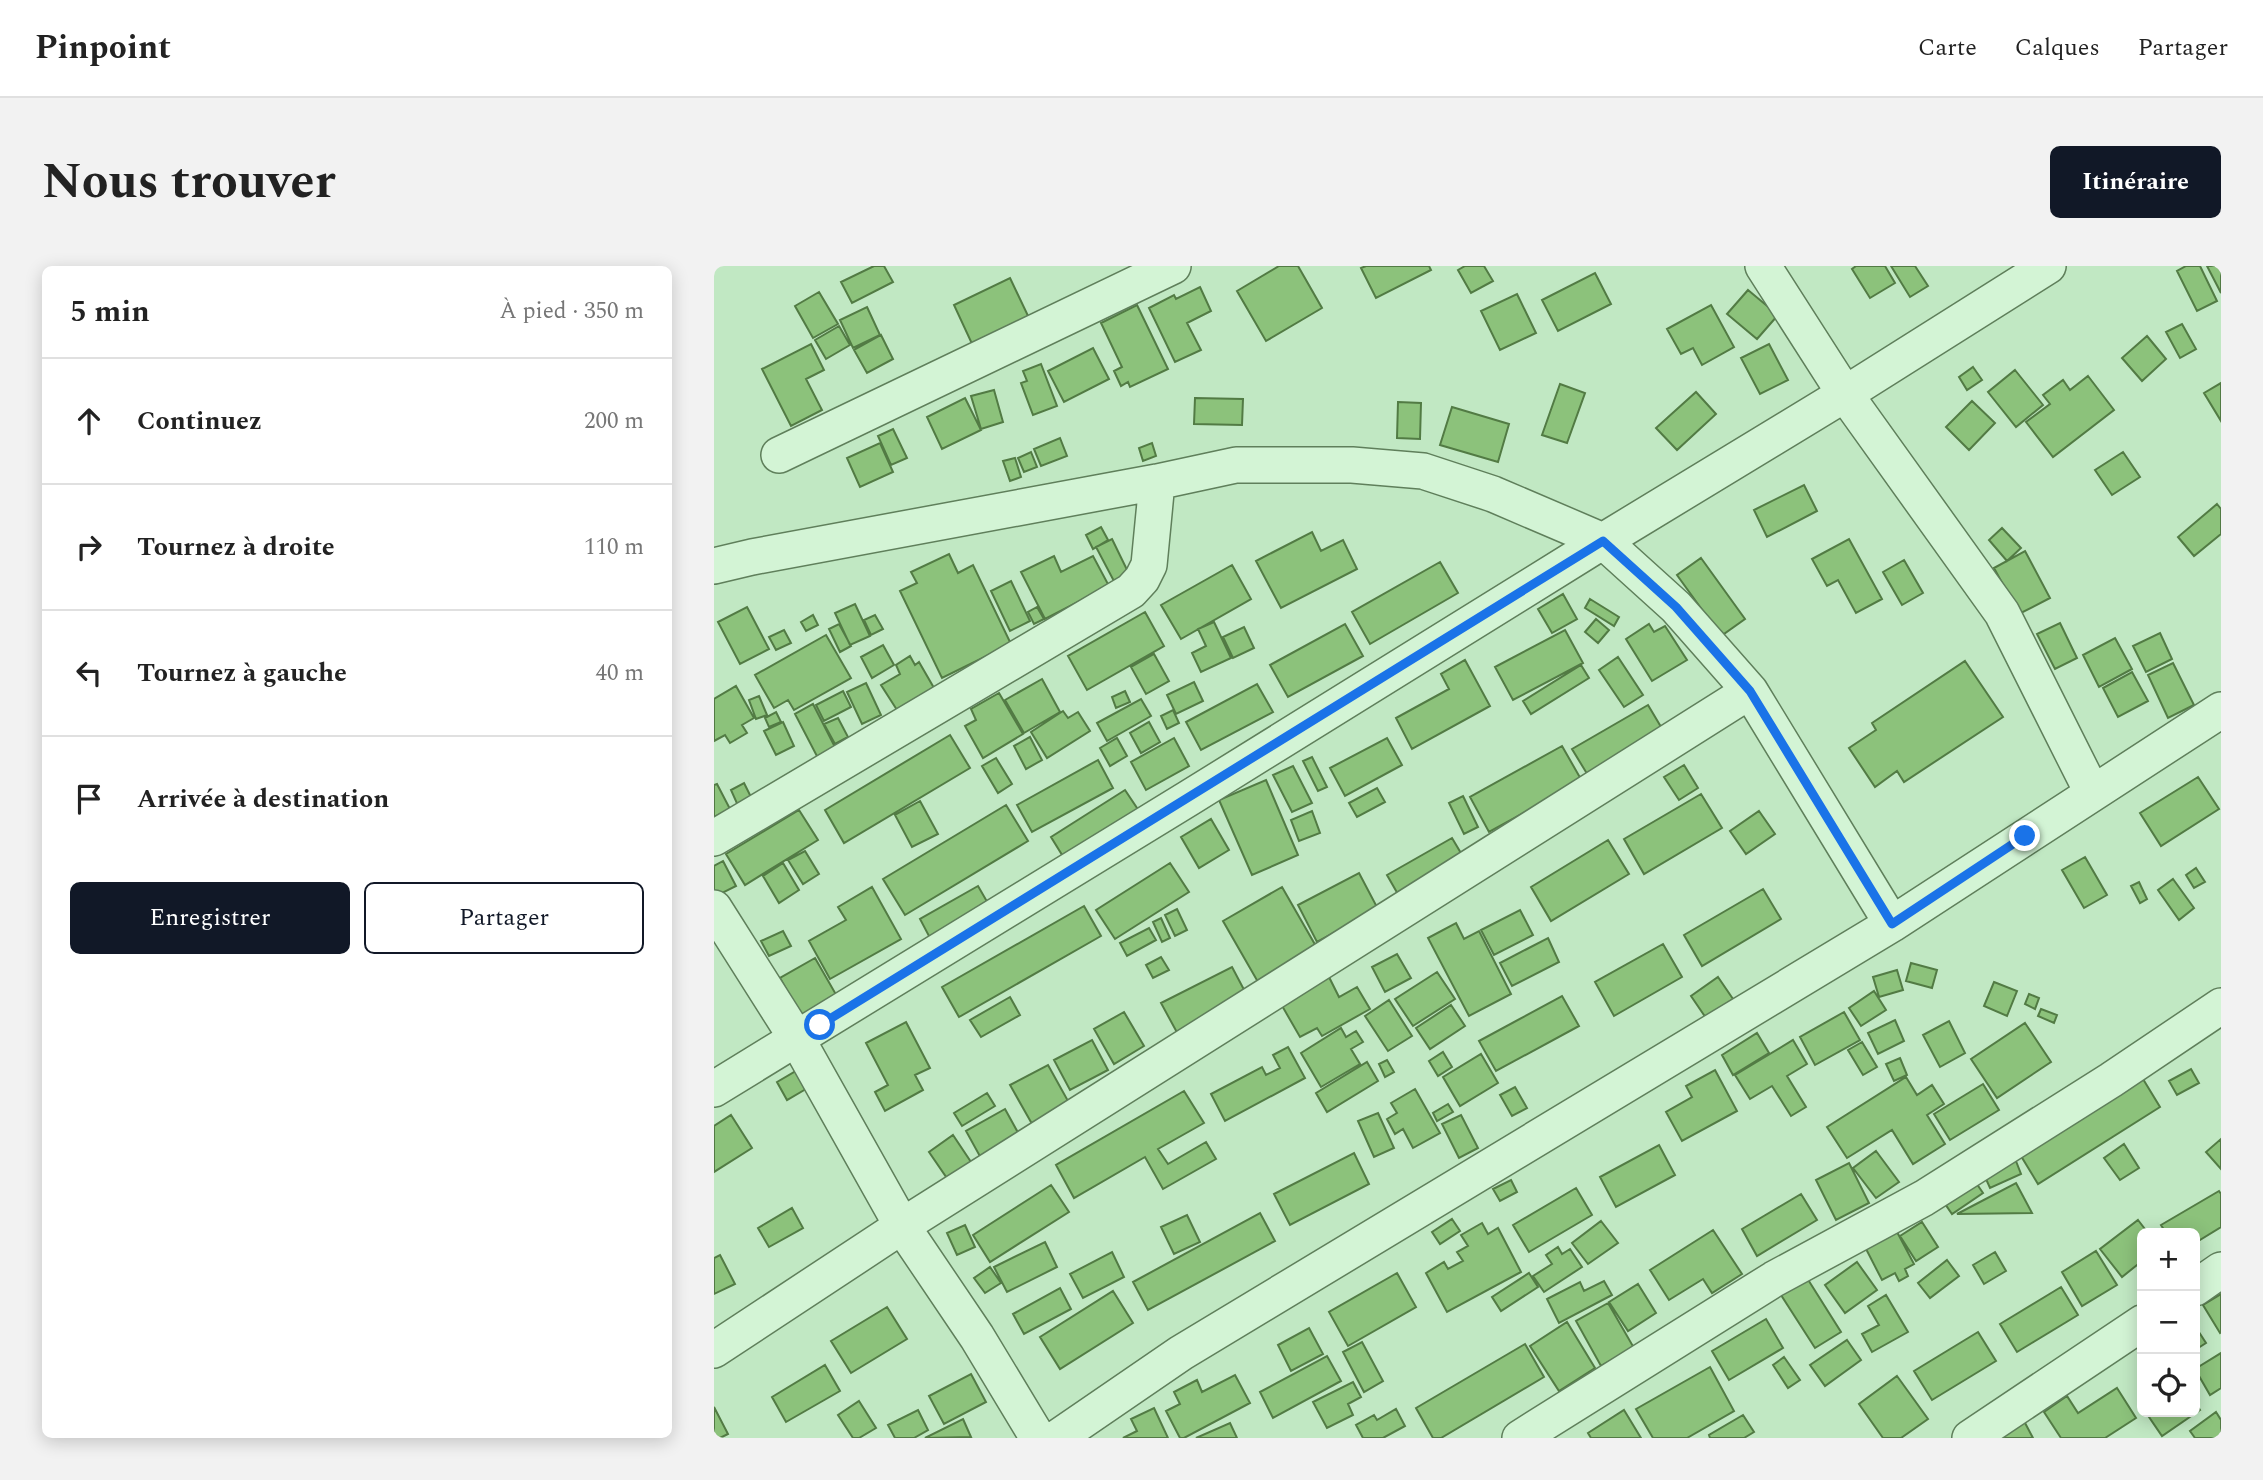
<!DOCTYPE html>
<html lang="fr">
<meta charset="utf-8">
<style>
:root{--surface:#fff;--page:#f2f2f2;--text:#222;--muted:#767676;--line:#e0e0e0;--accent:#111827}
body{margin:0;font-family:Spectral,serif;background:var(--page);color:var(--text)}
.controls{position:absolute;right:21px;bottom:21px;display:grid;overflow:hidden;border-radius:10px;box-shadow:0 4px 18px #0003}
.controls button{width:63px;height:63px;display:grid;place-items:center;padding:0;border:0;border-bottom:2px solid var(--line);background:var(--surface);color:var(--text);font:35px sans-serif}
.stop{position:absolute;width:21px;height:21px;margin:-16px;border:5px solid #1a73e8;border-radius:50%;background:#fff}
.stop.end{background:#1a73e8;border-color:#fff;box-shadow:0 2px 7px #0008}
.list{margin:0;padding:0;list-style:none}
h2{display:flex;justify-content:space-between;align-items:center;height:91px;margin:0;padding:0 28px;font-size:30px}
h2 small{font-size:23px;font-weight:400;color:var(--muted)}
.list li{display:grid;grid-template-columns:46px 1fr auto;gap:21px;align-items:center;box-sizing:border-box;height:126px;padding:0 28px;border-top:2px solid var(--line)}
.list b{display:block;font-size:26px;white-space:nowrap}
.list em{font-size:23px;font-style:normal;color:var(--muted)}
.actions{display:flex;gap:14px;padding:21px 28px}
.actions a{flex:1;padding:16px 0;border:2px solid var(--accent);border-radius:10px;text-align:center;font-size:24px;color:var(--accent)}
.actions .main{background:var(--accent);color:#fff}
.icon{flex:none;width:38px;height:38px;fill:none;stroke:currentColor;stroke-width:2;stroke-linecap:round;stroke-linejoin:round}
.map{position:relative;flex:none;width:1507px;height:1172px;overflow:hidden;border-radius:10px}
header{display:flex;align-items:center;gap:42px;box-sizing:border-box;height:98px;padding:0 35px;background:var(--surface);border-bottom:2px solid var(--line)}
header strong{font-size:33px}
nav{display:flex;gap:38px;margin-inline-start:auto;font-size:24px}
.intro{display:flex;align-items:center;justify-content:space-between;box-sizing:border-box;height:168px;padding:0 42px}
h1{margin:0;font-size:49px}
.button{padding:18px 32px;border-radius:10px;background:var(--accent);color:#fff;font-size:24px;font-weight:700}
main{display:flex;gap:42px;padding:0 42px}
aside{flex:1;background:var(--surface);border-radius:10px;box-shadow:0 4px 18px #0003}
.map>svg:first-child{display:block}
</style>
<header>
<strong>Pinpoint</strong>
<nav><a>Carte</a><a>Calques</a><a>Partager</a></nav>
</header>
<div class="intro"><h1>Nous trouver</h1><a class="button">Itinéraire</a></div>
<main>
<aside>
<h2>5 min<small>À pied · 350 m</small></h2>
<ul class="list">
<li><svg class="icon" aria-label="ahead" viewBox="0 0 24 24"><path d="M12 20V5M6 11l6-6 6 6"/></svg><div><b>Continuez</b></div><em>200 m</em></li>
<li><svg class="icon" aria-label="right" viewBox="0 0 24 24"><path d="M7 20v-9h11M14 6l5 5-5 5"/></svg><div><b>Tournez à droite</b></div><em>110 m</em></li>
<li><svg class="icon" aria-label="left" viewBox="0 0 24 24"><path d="M17 20v-9H6M10 6l-5 5 5 5"/></svg><div><b>Tournez à gauche</b></div><em>40 m</em></li>
<li><svg class="icon" aria-label="arrive" viewBox="0 0 24 24"><path d="M6 21V4h12l-3 4 3 4H6"/></svg><div><b>Arrivée à destination</b></div></li>
</ul>
<div class="actions"><a class="main">Enregistrer</a><a>Partager</a></div>
</aside>
<div class="map">
<svg width="1507" height="1172" viewBox="0 0 1507 1172">
<rect width="100%" height="100%" fill="#c1e8c3"/>
<path fill="#8cc27b" stroke="#527b44" stroke-width="2" d="M160 0H170L179 16 138 37 127 16Z
M565 0H584L608 42 552 75 523 25Z
M652 0H715L717 4 662 32 647 2Z
M751 0H770L779 15 757 27 744 4Z
M1142 0H1171L1181 17 1156 32 1138 3Z
M1177 0H1201L1214 20 1196 31Z
M1472 0H1486L1503 35 1483 45 1463 5Z
M1493 0H1507V27Z
M881 7 897 38 844 65 828 34Z
M296 12 316 54 259 80 240 39Z
M486 21 497 45 473 57 487 84 461 96 435 42 460 29 462 33Z
M1034 24 1064 49 1043 73 1013 48Z
M105 26 124 58 99 72 81 40Z
M803 28 822 67 786 84 767 45Z
M423 39 454 103 416 121 414 116 407 120 400 105 408 101 387 57Z
M997 39 1020 81 988 99 979 82 967 88 953 63Z
M153 41 166 69 139 82 126 54Z
M1468 58 1482 83 1466 92 1452 66Z
M125 60 136 79 112 93 101 74Z
M167 69 179 93 153 107 140 84Z
M1433 70 1452 93 1428 115 1408 92Z
M97 78 110 104 92 113 108 144 77 160 48 103Z
M1055 78 1074 114 1046 128 1027 92Z
M379 82 395 113 350 136 334 105Z
M327 98 343 140 319 149 307 117 313 115 309 105Z
M1259 101 1268 114 1253 124 1245 111Z
M1301 104 1329 139 1302 161 1274 126Z
M1374 110 1400 144 1339 191 1312 156 1336 138 1329 129 1349 114 1356 124Z
M1507 117V155L1490 127Z
M846 118 871 127 853 177 828 169Z
M280 124 289 156 267 163 257 130Z
M982 126 1002 148 963 184 942 162Z
M251 132 267 164 228 183 213 151Z
M481 132 529 133 528 159 480 158Z
M1258 135 1281 157 1255 184 1232 161Z
M684 136 707 137 706 173 683 172Z
M738 141 795 158 784 196 726 179Z
M179 163 193 192 177 199 164 170Z
M346 172 353 190 327 200 320 183Z
M166 177 179 206 146 221 133 192Z
M438 177 442 190 429 195 425 182Z
M317 186 323 201 310 206 304 192Z
M1409 186 1426 211 1398 229 1381 204Z
M301 192 307 211 296 215 289 195Z
M1090 219 1103 245 1053 271 1040 244Z
M1503 238 1507 243V268L1480 290 1464 271Z
M387 261 394 274 379 283 372 269Z
M1288 262 1307 282 1293 295 1275 274Z
M598 266 607 285 629 274 643 303 567 342 542 295Z
M398 273 417 312 402 319 382 281Z
M1135 273 1168 333 1142 347 1124 314 1113 320 1098 293Z
M1311 285 1336 332 1305 348 1280 302Z
M235 288 244 307 259 299 297 378 228 412 186 325 203 317 197 306Z
M340 290 347 306 379 290 395 320 331 353 307 306Z
M987 292 1031 353 1007 370 963 309Z
M1190 294 1209 327 1188 339 1169 306Z
M726 296 744 327 656 378 638 346Z
M518 299 537 333 467 373 447 339Z
M297 315 316 355 296 365 277 325Z
M849 328 863 353 838 367 824 343Z
M876 333 905 351 900 360 871 342Z
M141 338 156 370 136 379 121 347Z
M33 341 55 383 26 398 4 356Z
M323 341 330 353 320 358 314 346Z
M431 346 450 380 373 424 354 390Z
M99 349 104 359 92 365 87 356Z
M161 349 169 363 157 369 150 354Z
M882 353 895 364 884 377 871 366Z
M500 356 517 392 487 406 478 387 492 380 484 363Z
M1346 357 1363 392 1341 403 1323 368Z
M125 358 137 380 126 386 115 363Z
M631 358 649 390 574 431 556 399Z
M935 358 940 366 951 360 973 394 938 415 912 373Z
M530 361 540 382 519 392 509 371Z
M70 364 77 377 62 384 55 371Z
M851 364 869 397 799 434 781 401Z
M1446 367 1458 393 1432 406 1419 380Z
M112 369 137 412 80 444 74 434 60 442 41 409Z
M1401 372 1418 403 1385 421 1369 389Z
M169 379 180 399 158 412 147 391Z
M440 388 455 415 432 428 417 401Z
M196 390 201 399 205 396 220 422 183 444 167 419 186 408 182 399Z
M904 391 929 429 910 441 885 404Z
M751 394 776 440 698 483 682 452 735 423 727 408Z
M1251 395 1289 451 1190 516 1183 505 1161 521 1135 482 1162 464 1158 457Z
M1459 397 1480 439 1454 452 1434 409Z
M867 399 875 412 817 448 809 435Z
M1418 406 1434 435 1404 451 1389 422Z
M328 413 346 446 310 467 291 434Z
M480 416 489 435 462 448 453 429Z
M152 417 167 449 148 458 133 426Z
M543 418 559 446 487 484 472 456Z
M22 420 40 452 28 459 33 467 16 477 11 469 0 475V433Z
M129 425 137 441 110 455 102 439Z
M411 425 416 436 402 442 398 431Z
M285 427 309 468 269 492 251 460 262 454 257 443Z
M45 430 53 449 42 453 35 434Z
M427 433 437 450 393 475 383 457Z
M99 438 124 487 106 496 81 448Z
M934 439 950 466 875 511 858 483Z
M459 444 465 457 453 463 447 450Z
M349 445 354 452 364 446 376 465 333 492 317 466Z
M62 446 67 456 55 461 51 452Z
M124 452 134 471 121 478 110 458Z
M69 456 80 480 62 489 50 465Z
M435 456 446 476 427 487 416 467Z
M236 469 256 502 130 577 111 544Z
M316 471 328 494 312 503 300 480Z
M403 472 413 490 396 500 386 482Z
M460 472 475 500 432 524 417 496Z
M673 472 688 499 631 530 616 502Z
M848 480 868 515 775 566 756 531Z
M598 491 613 521 604 525 589 495Z
M282 492 298 518 284 527 268 500Z
M384 494 399 522 318 566 303 539Z
M970 499 984 522 965 534 950 511Z
M579 500 598 537 578 546 559 509Z
M1484 511 1505 543 1447 580 1426 547Z
M552 514 584 589 538 609 505 534Z
M30 517 39 535 25 542 17 524Z
M3 518 16 543 0 551V519Z
M663 522 671 536 643 551 635 537Z
M411 524 425 545 350 592 337 571Z
M987 528 1008 562 930 608 910 573Z
M749 530 764 561 750 568 735 537Z
M206 535 224 568 198 581 181 549Z
M292 539 314 575 191 649 169 613Z
M85 544 104 574 31 619 12 588Z
M598 545 606 567 585 575 577 554Z
M1045 545 1061 568 1032 588 1016 565Z
M497 553 515 584 485 602 467 571Z
M738 572 754 599 689 637 673 609Z
M894 574 915 608 837 655 817 621Z
M91 585 105 608 89 618 74 594Z
M1371 591 1393 629 1370 642 1348 604Z
M9 595 22 620 0 631V600Z
M69 597 85 624 65 637 49 610Z
M456 597 475 626 401 673 382 644Z
M1482 602 1491 616 1480 622 1472 609Z
M645 607 664 643 603 676 584 639Z
M1459 613 1480 642 1465 654 1444 624Z
M1425 616 1433 633 1426 637 1417 620Z
M264 620 275 639 216 672 206 653Z
M158 621 187 673 116 713 95 675 132 654 124 641Z
M568 621 607 689 548 723 509 655Z
M1049 623 1067 653 988 700 970 669Z
M370 640 387 670 245 751 228 721Z
M463 643 473 664 461 670 451 649Z
M806 644 819 669 780 689 767 664Z
M447 652 456 672 448 676 439 656Z
M742 657 750 673 765 665 797 728 755 750 714 672Z
M435 662 442 674 413 690 406 677Z
M69 665 77 680 55 690 47 675Z
M834 672 845 696 798 720 786 697Z
M949 678 968 711 900 750 881 716Z
M683 688 697 712 671 726 658 701Z
M447 691 455 704 439 712 432 699Z
M101 692 124 732 88 752 66 712Z
M1197 697 1223 704 1218 722 1192 715Z
M518 701 536 735 466 772 447 737Z
M1183 704 1189 724 1165 731 1159 711Z
M723 706 741 733 699 760 681 733Z
M615 711 625 731 643 721 656 743 608 770 603 762 586 771 567 738Z
M1004 711 1019 733 992 752 977 730Z
M1280 716 1303 725 1293 750 1270 740Z
M1160 725 1172 744 1147 760 1135 742Z
M1315 728 1325 732 1321 743 1311 738Z
M848 730 865 760 782 805 765 775Z
M296 731 306 749 267 771 256 754Z
M675 734 698 770 674 785 651 750Z
M737 739 751 760 716 783 702 762Z
M1327 743 1343 749 1340 757 1324 750Z
M410 746 430 780 400 798 380 763Z
M1130 746 1146 774 1101 799 1086 771Z
M1181 754 1190 775 1164 788 1154 767Z
M1235 755 1251 787 1226 801 1209 769Z
M192 756 216 802 201 809 209 824 171 845 161 826 174 819 152 777Z
M1311 757 1337 796 1283 832 1257 793Z
M627 762 632 771 642 765 649 776 637 783 646 798 607 821 587 787Z
M1043 767 1055 787 1019 809 1008 789Z
M378 774 394 804 356 824 340 794Z
M1079 774 1093 798 1073 810 1092 841 1077 850 1058 820 1036 833 1021 809Z
M1148 776 1163 801 1149 809 1134 784Z
M574 781 591 812 511 855 497 828 548 801 552 809 566 802 559 789Z
M729 786 738 801 724 810 715 795Z
M767 788 784 817 746 840 729 811Z
M1186 792 1193 809 1180 815 1172 798Z
M673 794 680 806 671 811 665 798Z
M653 796 664 815 613 846 602 827Z
M334 799 359 844 322 865 296 819Z
M1477 803 1485 817 1463 829 1455 815Z
M1001 804 1023 845 968 875 952 846 978 831 972 820Z
M82 805 92 823 73 834 63 816Z
M1192 811 1203 829 1218 819 1230 838 1213 849 1231 878 1199 898 1178 864 1133 892 1113 861Z
M1429 813 1446 841 1324 918 1307 890Z
M1269 818 1285 844 1236 874 1220 848Z
M801 821 813 842 798 850 786 829Z
M701 823 726 867 699 882 689 863 681 868 673 853 683 847 677 837Z
M470 825 490 857 444 883 454 898 492 876 502 893 449 923 431 891 360 932 342 899Z
M273 827 281 840 248 860 240 847Z
M734 838 739 846 723 855 719 847Z
M291 843 307 872 268 894 252 865Z
M664 847 680 882 660 891 644 855Z
M17 849 38 882 0 906V860Z
M747 849 764 882 745 892 728 858Z
M239 869 261 902 237 918 215 886Z
M1507 873V903L1492 886Z
M1410 878 1425 902 1406 914 1390 892Z
M945 879 961 909 902 941 886 911Z
M1162 885 1185 916 1162 932 1139 902Z
M640 887 655 918 576 959 560 928Z
M1300 890 1307 908 1276 922 1268 904Z
M1135 897 1155 937 1122 954 1102 914Z
M1258 911 1269 927 1238 948 1227 932Z
M797 914 803 926 786 935 779 923Z
M1302 917 1318 947 1243 948Z
M337 919 355 946 276 996 259 969Z
M862 922 878 949 815 986 799 959Z
M1505 925 1507 928V961L1481 977V967H1452L1447 959Z
M1087 928 1103 954 1043 990 1028 963Z
M78 942 89 962 55 981 44 962Z
M546 947 561 975 434 1044 419 1016Z
M473 949 486 976 460 988 447 961Z
M738 953 746 965 726 978 718 966Z
M1424 954 1434 967H1428V995L1408 1011 1386 983Z
M887 955 904 977 874 998 858 977Z
M1208 956 1224 981 1202 995 1186 970Z
M768 957 774 968 784 962 807 1006 733 1046 712 1007 730 996 734 1003 749 995 743 986 754 980 747 969Z
M251 959 261 981 243 989 233 967Z
M999 964 1028 1008 998 1027 989 1013 955 1034 936 1004Z
M1182 964 1200 998 1191 1003 1194 1010 1185 1015 1181 1007 1168 1014 1151 981Z
M331 976 343 1001 293 1026 280 1001Z
M844 981 848 988 856 983 868 1001 830 1026 819 1010 838 998 832 989Z
M1382 985 1403 1019 1368 1040 1348 1006Z
M398 986 410 1011 369 1032 356 1008Z
M1281 986 1292 1005 1270 1018 1259 999Z
M6 989 21 1018 0 1028V992Z
M1233 994 1245 1010 1216 1032 1204 1017Z
M1143 996 1163 1024 1131 1047 1111 1019Z
M276 1001 287 1017 271 1027 260 1012Z
M683 1007 702 1041 634 1080 615 1046Z
M815 1007 824 1021 787 1045 778 1031Z
M1093 1012 1127 1066 1101 1082 1067 1029Z
M890 1015 898 1029 845 1057 833 1033 866 1016 870 1025Z
M924 1018 942 1047 914 1065 895 1036Z
M1347 1021 1364 1049 1303 1086 1286 1058Z
M346 1022 357 1043 310 1068 299 1048Z
M399 1025 419 1057 346 1103 326 1071Z
M1507 1028V1066L1506 1067 1489 1039Z
M1172 1029 1194 1066 1158 1086 1148 1068 1165 1059 1154 1040Z
M894 1037 920 1082 887 1100 862 1055Z
M173 1041 193 1073 137 1107 117 1075Z
M1052 1053 1069 1082 1015 1114 998 1085Z
M853 1056 881 1102 845 1125 816 1080Z
M1481 1060 1492 1077 1481 1084Z
M595 1062 609 1088 577 1105 564 1079Z
M1264 1066 1282 1095 1218 1134 1200 1105Z
M1133 1074 1147 1094 1111 1120 1096 1099Z
M648 1076 669 1115 650 1126 629 1086Z
M811 1078 830 1111 727 1172H719L702 1142Z
M1507 1087V1122L1496 1129 1481 1103Z
M613 1090 627 1115 559 1152 546 1126Z
M1070 1091 1086 1114 1074 1122 1059 1099Z
M111 1099 126 1125 72 1156 58 1131Z
M996 1101 1020 1145 973 1172H939L922 1143Z
M257 1108 272 1136 230 1158 215 1130Z
M521 1109 536 1137 470 1172H466L452 1145 466 1138 460 1126 483 1114 488 1126Z
M1183 1110 1214 1153 1187 1172H1169L1145 1138Z
M639 1116 647 1131 634 1138 639 1149 613 1162 599 1136Z
M1403 1122 1422 1152 1391 1172H1347L1330 1146 1353 1130 1364 1147Z
M145 1135 162 1162 145 1172H139L124 1149Z
M1481 1136 1486 1144 1448 1170 1435 1151 1443 1146H1481Z
M0 1141 14 1168 6 1172H0Z
M440 1142 454 1172H409L423 1165 417 1153Z
M682 1143 691 1160 669 1172H649L642 1159 660 1149 663 1154Z
M204 1144 214 1164 200 1172H181L174 1159Z
M910 1144 927 1172H877L874 1167Z
M1502 1146 1507 1154V1172H1481L1476 1165Z
M1029 1149 1040 1166 1030 1172H996L995 1169Z
M249 1153 257 1171 211 1172Z
M1310 1155 1319 1172H1281Z
M516 1157 523 1172H482Z"/>
<g fill="none" stroke-linecap="round" stroke-linejoin="round">
<g stroke="#5f7f5b" stroke-width="38">
<path id="street" d="M1049 0 1131 128 1288 347 1378 526
M65 189 459 0
M0 300 38 291 443 216 522 199H638L709 205 779 228 889 275 962 341 1036 425 1178 658
M0 572 417 325 428 313 435 299 443 216
M0 642 83 773 188 960 263 1071 324 1172
M0 823 475 532 889 275 1131 128 1334 0
M1481 1022 1507 1004
M0 1084 188 960 1036 425
M343 1172 467 1087 1178 658 1507 444
M806 1172 1060 1013 1210 932 1397 814 1507 740
M1256 1172 1428 1057"/>
</g>
<use href="#street" stroke="#d3f4d5" stroke-width="35"/>
</g>
<g fill="none" stroke-linecap="round" stroke-linejoin="round">
<path stroke="#1a73e8" stroke-width="9" d="M106 759 889 275 962 341 1036 425 1178 658 1311 570"/>
</g>
</svg>
<div class="controls">
<button>+</button>
<button>−</button>
<button><svg class="icon" aria-label="locate" viewBox="0 0 24 24"><circle cx="12" cy="12" r="6"/><path d="M12 2v4M12 18v4M2 12h4M18 12h4"/></svg></button>
</div>
<div class="stop" style="left:106px;top:759px"></div>
<div class="stop end" style="left:1311px;top:570px"></div>
</div>
</main>
